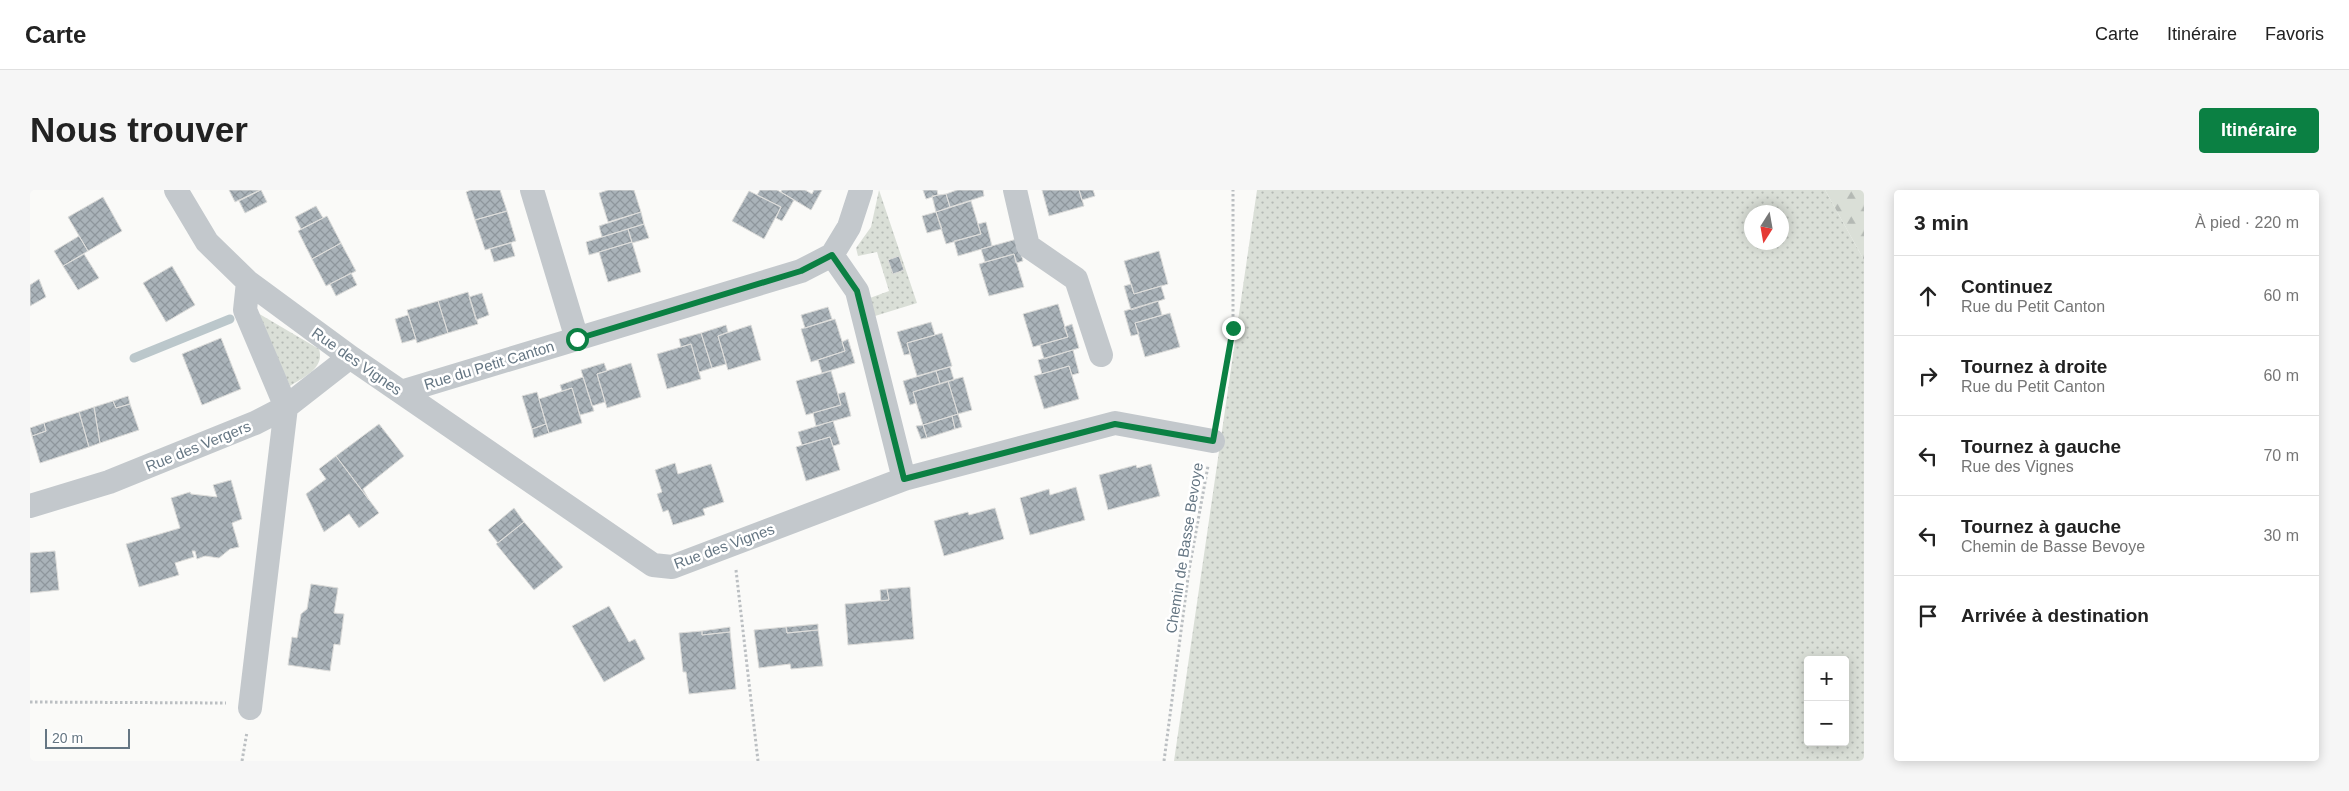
<!DOCTYPE html>
<html lang="fr">
<meta charset="utf-8">
<style>
:root{--surface:#fff;--page:#f6f6f6;--text:#222;--muted:#767676;--line:#e0e0e0;--accent:#0b8043}
body{margin:0;font-family:Arial,sans-serif;background:var(--page);color:var(--text)}
.controls{position:absolute;right:15px;bottom:15px;display:grid;overflow:hidden;border-radius:5px;box-shadow:0 2px 12px #0003}
.controls button{width:45px;height:45px;display:grid;place-items:center;padding:0;border:0;border-bottom:1px solid var(--line);background:var(--surface);color:var(--text);font:25px sans-serif}
.compass{position:absolute;left:1714px;top:15px;width:45px;height:45px;border-radius:50%;background:var(--surface);box-shadow:0 2px 12px #0003;rotate:191deg}
.scale{position:absolute;left:15px;bottom:12px;width:85px;box-sizing:border-box;padding-left:5px;border:2px solid #657683;border-top:0;font-size:14px;line-height:18px;white-space:nowrap;color:#657683;-webkit-text-stroke:4px #fff;paint-order:stroke}
.stop{position:absolute;width:15px;height:15px;margin:-11px;border:4px solid #0b8043;border-radius:50%;background:#fff}
.stop.end{background:#0b8043;border-color:#fff;box-shadow:0 1px 5px #0008}
.list{margin:0;padding:0;list-style:none}
h2{display:flex;justify-content:space-between;align-items:center;height:65px;margin:0;padding:0 20px;font-size:21px}
h2 small{font-size:16px;font-weight:400;color:var(--muted)}
.list li{display:grid;grid-template-columns:32px 1fr auto;gap:15px;align-items:center;box-sizing:border-box;height:80px;padding:0 20px;border-top:1px solid var(--line)}
.list b{display:block;font-size:19px;white-space:nowrap}
.list p{margin:0;font-size:16px;white-space:nowrap;color:var(--muted)}
.list em{font-size:16px;font-style:normal;color:var(--muted)}
.icon{flex:none;width:28px;height:28px;fill:none;stroke:currentColor;stroke-width:2;stroke-linecap:round;stroke-linejoin:round}
.map{position:relative;flex:none;width:1834px;height:571px;overflow:hidden;border-radius:5px}
header{display:flex;align-items:center;gap:30px;box-sizing:border-box;height:70px;padding:0 25px;background:var(--surface);border-bottom:1px solid var(--line)}
header strong{font-size:24px}
nav{display:flex;gap:28px;margin-inline-start:auto;font-size:18px}
.intro{display:flex;align-items:center;justify-content:space-between;box-sizing:border-box;height:120px;padding:0 30px}
h1{margin:0;font-size:35px}
.button{padding:12px 22px;border-radius:5px;background:var(--accent);color:#fff;font-size:18px;font-weight:700}
main{display:flex;gap:30px;padding:0 30px}
aside{flex:1;background:var(--surface);border-radius:5px;box-shadow:0 2px 12px #0003}
.map>svg:first-child{display:block}
</style>
<header>
<strong>Carte</strong>
<nav><a>Carte</a><a>Itinéraire</a><a>Favoris</a></nav>
</header>
<div class="intro"><h1>Nous trouver</h1><a class="button">Itinéraire</a></div>
<main>
<div class="map">
<svg width="1834" height="571" viewBox="0 0 1834 571">
<defs>
<pattern id="grass-dots" width="8" height="8" patternUnits="userSpaceOnUse" patternTransform="scale(1.25)"><rect width="8" height="8" fill="#dadfd7"/><path d="M2 2h.1M6 6h.1" fill="none" stroke="#b4b9b4" stroke-width="1.8" stroke-linecap="round"/></pattern>
<pattern id="forest-firs" width="22" height="20" patternUnits="userSpaceOnUse" patternTransform="scale(1.25)"><rect width="22" height="20" fill="#dadfd7"/><path d="M5 1l3.5 6h-7zM16 11l3.5 6h-7z" fill="#b4b9b4"/></pattern>
<pattern id="building-cross-hatch" width="8" height="8" patternUnits="userSpaceOnUse" patternTransform="scale(1.25)"><rect width="8" height="8" fill="#aab3b9"/><path d="M0 0l8 8M0 8l8-8" fill="none" stroke="#8e969c"/></pattern>
</defs>
<rect width="100%" height="100%" fill="#fafaf8"/>
<path fill="url(#grass-dots)" fill-rule="evenodd" d="M849 0 887 113 845 126 840 108 859 101 847 62 828 66 826 58 841 37Z
M1227 0H1795L1834 70V571H1144ZM1722 22H1752V52H1722ZM1778 470H1815V552H1778Z
M226 122 289 159C295 178 274 187 260 196Z"/>
<path fill="url(#forest-firs)" d="M1795 0H1834V70Z"/>
<g fill="none" stroke-linecap="round" stroke-linejoin="round">
<path stroke="#bbc7cb" stroke-width="9" d="M104 168 200 129"/>
</g>
<path fill="url(#building-cross-hatch)" stroke="#dcdcda" d="M199 0H230L205 12Z
M231 0 237 12 215 23 209 11Z
M441 0H470L477 21 445 30 436 2Z
M578 0H604L611 22 578 32 569 3Z
M730 0H747L764 10 752 31 746 28 751 17 727 5Z
M752 0H775L782 4 784 0H792L781 20 751 2Z
M893 0H907L908 5 896 9Z
M927 0H953L954 6 920 17 916 4Z
M1012 0H1049L1054 16 1019 26Z
M1049 0H1063L1065 6 1052 10Z
M719 1 751 17 734 49 702 31Z
M916 4 920 17 906 22 902 6Z
M73 7 92 41 58 61 38 27Z
M941 11 951 44 916 54 906 22Z
M286 16 293 28 271 39 265 27Z
M477 21 486 51 455 60 445 30Z
M611 22 614 34 572 47 569 36Z
M906 22 912 39 897 43 892 26Z
M297 26 311 53 282 69 268 41Z
M956 32 962 56 928 66 924 51 951 44 948 34Z
M614 34 619 48 602 53 598 39Z
M598 39 602 52 559 65 556 52Z
M49 46 58 61 33 76 24 61Z
M987 49 993 71 986 73 984 64 955 72 951 59Z
M602 52 611 82 578 92 569 62Z
M311 53 326 81 296 96 282 69Z
M481 53 485 66 464 72 460 59Z
M1129 61 1138 94 1104 104 1094 71Z
M54 64 69 88 48 100 33 76Z
M984 64 994 97 959 106 949 74Z
M869 66 874 80 863 84 858 70Z
M142 76 165 115 136 132 113 93Z
M321 83 327 95 306 106 300 94Z
M9 89 16 107 0 116V95Z
M1101 94 1104 104 1131 96 1135 109 1101 120 1094 96Z
M438 102 448 134 418 143 408 111Z
M452 103 459 125 446 130 439 107Z
M408 111 418 143 387 153 377 120Z
M1128 111 1132 125 1105 133 1109 144 1101 146 1094 121Z
M1028 114 1038 147 1003 157 993 124Z
M798 117 802 129 775 138 771 125Z
M1140 123 1150 157 1115 167 1105 133Z
M378 125 386 149 372 153 365 129Z
M805 129 815 161 781 172 771 139Z
M901 132 905 145 877 153 880 164 874 165 867 142Z
M1042 134 1049 158 1014 169 1010 155 1038 147 1034 137Z
M696 135 698 142 688 146 696 174 682 178 671 143Z
M721 135 731 170 698 180 688 146Z
M671 143 682 178 669 182 661 154 651 157 649 149Z
M912 143 922 176 887 186 877 153Z
M191 148 211 199 172 215 152 164Z
M818 149 825 173 792 183 788 170 815 161 812 152Z
M661 154 671 189 637 199 627 164Z
M1043 160 1049 183 1042 185 1039 176 1012 184 1008 170Z
M574 173 577 181 567 184 575 212 562 216 551 180Z
M601 173 611 207 577 218 567 184Z
M1039 176 1049 209 1014 219 1004 186Z
M920 177 924 190 910 194 906 181Z
M801 181 811 215 776 225 766 191Z
M906 181 910 194 883 202 886 213 880 215 873 191Z
M553 187 564 221 550 225 542 198 532 201 530 195Z
M933 187 942 220 928 224 918 191Z
M918 191 928 224 893 235 883 202Z
M542 198 552 233 519 243 509 209Z
M507 202 516 234 502 239 492 206Z
M815 202 821 226 786 236 783 223 811 215 808 204Z
M98 206 100 214 86 218 83 211Z
M83 211 86 218 100 214 109 240 70 253 64 217Z
M64 217 70 253 59 257 49 222Z
M49 222 59 257 10 273 2 246 16 241 14 233Z
M928 224 932 237 925 239 922 226Z
M922 226 925 239 897 248 893 235Z
M803 231 810 254 803 256 800 247 772 255 768 242Z
M14 233 16 241 2 246 0 238Z
M349 234 374 266 333 299 339 310 306 266Z
M516 234 519 243 504 248 502 239Z
M893 235 897 248 891 249 886 236Z
M800 247 810 280 776 291 766 257Z
M306 266 349 323 329 338 319 324 294 342 276 304 296 289 289 279Z
M645 273 648 284 681 274 694 312 673 319 675 325 643 335 638 320 633 322 627 304 632 302 625 280Z
M1121 274 1130 306 1078 320 1069 285 1106 275 1107 278Z
M201 290 212 329 202 333 209 357 200 359 189 368 175 366 167 369 165 361H162L164 367 145 373 149 385 109 397 96 354 150 338 141 308 160 302 161 304 187 307 183 295Z
M1046 297 1055 330 1000 345 990 308 1019 299 1020 305Z
M484 318 494 332 468 353 458 340Z
M965 318 974 349 914 366 904 331 938 322 939 325Z
M494 332 533 377 504 400 466 354Z
M25 361 29 400 0 403V363Z
M281 394 308 398 304 423 314 424 310 455 304 454 300 481 258 475 262 447 267 448 271 424 277 419Z
M880 397 884 449 818 455 815 414 859 410 857 399Z
M857 399 859 410 851 411 850 400Z
M579 416 599 452 605 449 615 469 574 492 542 436Z
M788 434V440L757 443 756 437Z
M700 437V442L672 445V441Z
M756 437 757 443 788 440 793 476 761 479 760 474 729 478 724 440Z
M672 441V445L700 442 706 499 659 504 656 482H653L649 443Z"/>
<g fill="none" stroke-linecap="round" stroke-linejoin="round">
<path stroke="#bbbfc2" stroke-width="3" stroke-dasharray="2.5 2.5" stroke-linecap="butt" d="M1187 225 1203 138V0
M706 380 728 571
M0 512 196 513
M212 571 217 542
M1134 571 1159 380 1178 276"/>
<path stroke="#c3c8cc" stroke-width="24" d="M146 0 177 52 218 92 320 167 623 375 642 377 874 289 1085 233 1183 251
M502 0 547 149
M985 0 998 56 1046 89 1071 165
M802 65 827 101 874 289
M218 92 215 120 256 217 220 518
M371 202 771 81 802 65 819 37 831 0
M0 316 79 292 225 233 256 217 320 167"/>
</g>
<g fill="none" stroke-linecap="round" stroke-linejoin="round">
<path stroke="#0b8043" stroke-width="6" d="M547 149 771 81 802 65 827 101 874 289 1085 234 1183 251 1203 138"/>
</g>
<g text-anchor="middle" dominant-baseline="central" stroke-width="5" stroke-linejoin="round" paint-order="stroke">
<g font-size="15" fill="#657683" stroke="#fff">
<text transform="translate(327 171) rotate(35)">Rue des Vignes</text>
<text transform="translate(459 175) rotate(-17)">Rue du Petit Canton</text>
<text transform="translate(168 256) rotate(-22)">Rue des Vergers</text>
<text transform="translate(694 356) rotate(-20)">Rue des Vignes</text>
<text transform="translate(1154 358) rotate(-81)">Chemin de Basse Bevoye</text>
</g>
</g>
</svg>
<div class="controls">
<button>+</button>
<button>−</button>
</div>
<svg class="compass" viewBox="-18 -18 36 36"><path d="M0-13l5 13h-10z" fill="#e53935"/><path d="M0 13l5-13h-10z" fill="#767676"/></svg>
<div class="scale">20 m</div>
<div class="stop" style="left:547px;top:149px"></div>
<div class="stop end" style="left:1203px;top:138px"></div>
</div>
<aside>
<h2>3 min<small>À pied · 220 m</small></h2>
<ul class="list">
<li><svg class="icon" aria-label="ahead" viewBox="0 0 24 24"><path d="M12 20V5M6 11l6-6 6 6"/></svg><div><b>Continuez</b><p>Rue du Petit Canton</p></div><em>60 m</em></li>
<li><svg class="icon" aria-label="right" viewBox="0 0 24 24"><path d="M7 20v-9h11M14 6l5 5-5 5"/></svg><div><b>Tournez à droite</b><p>Rue du Petit Canton</p></div><em>60 m</em></li>
<li><svg class="icon" aria-label="left" viewBox="0 0 24 24"><path d="M17 20v-9H6M10 6l-5 5 5 5"/></svg><div><b>Tournez à gauche</b><p>Rue des Vignes</p></div><em>70 m</em></li>
<li><svg class="icon" aria-label="left" viewBox="0 0 24 24"><path d="M17 20v-9H6M10 6l-5 5 5 5"/></svg><div><b>Tournez à gauche</b><p>Chemin de Basse Bevoye</p></div><em>30 m</em></li>
<li><svg class="icon" aria-label="arrive" viewBox="0 0 24 24"><path d="M6 21V4h12l-3 4 3 4H6"/></svg><div><b>Arrivée à destination</b></div></li>
</ul>
</aside>
</main>
